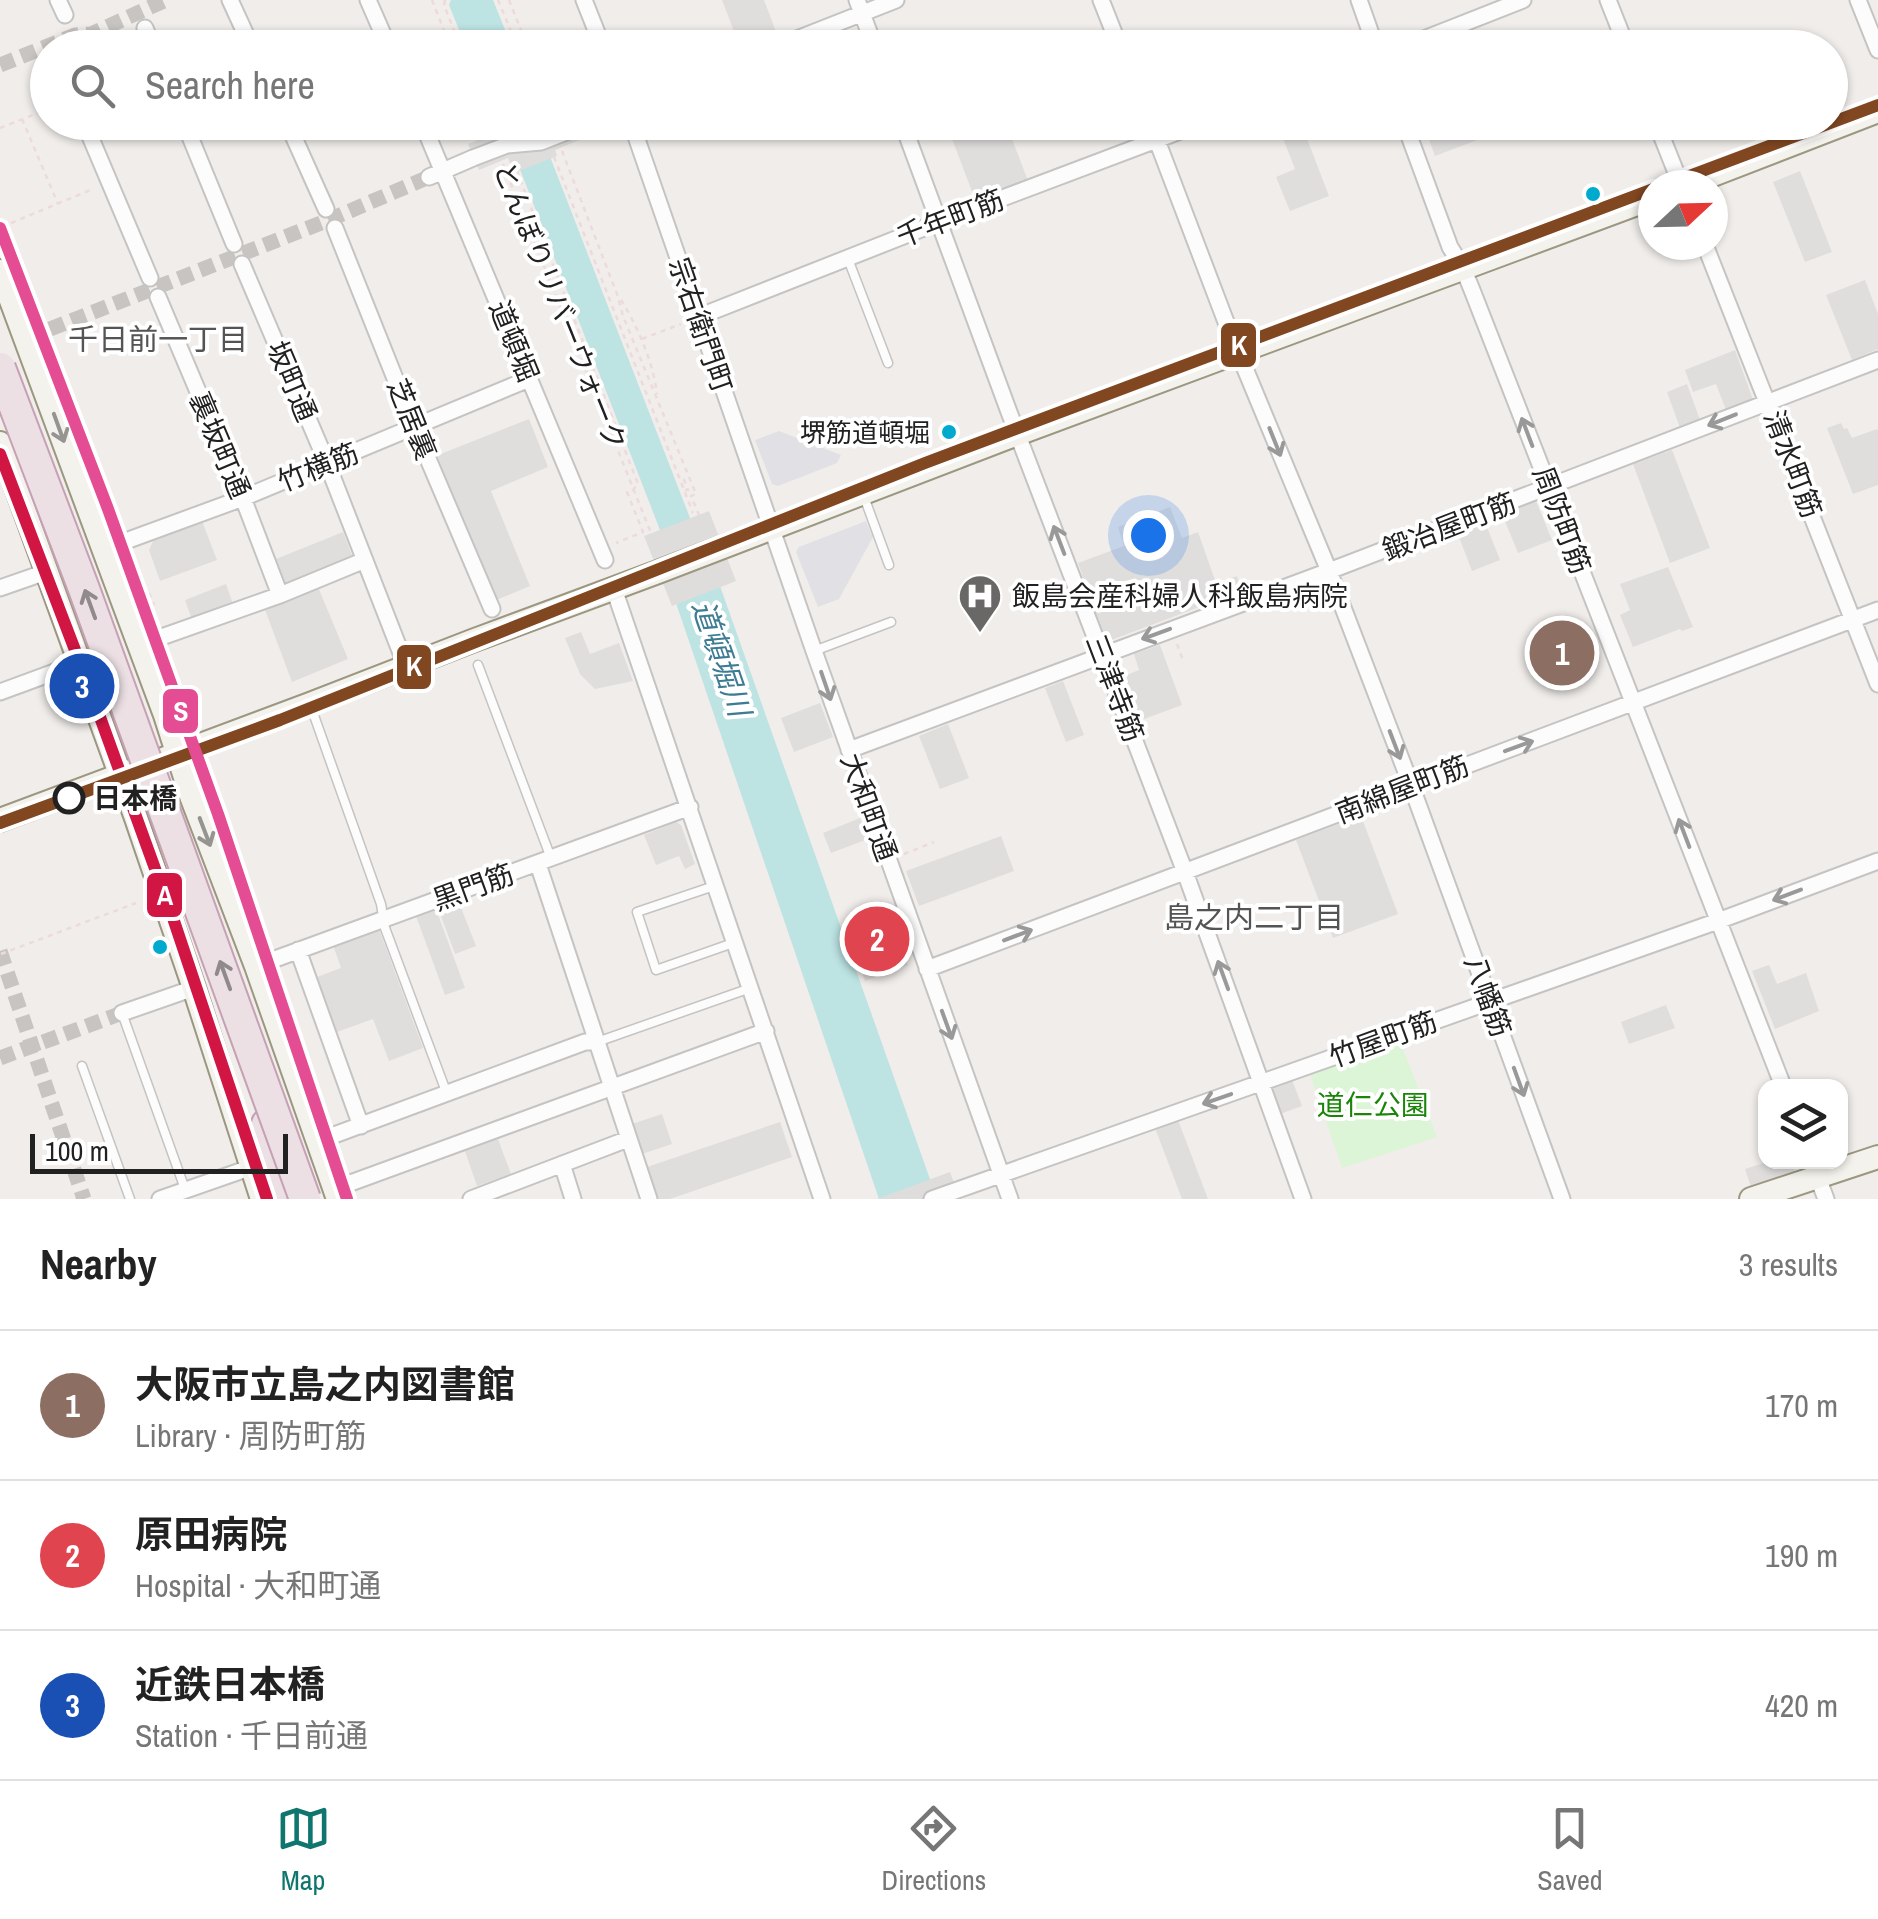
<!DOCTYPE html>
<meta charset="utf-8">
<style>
:root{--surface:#fff;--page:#f2f2f2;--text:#222;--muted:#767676;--line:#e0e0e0;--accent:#0f766e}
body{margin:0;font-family:"Archivo Narrow","Noto Sans JP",sans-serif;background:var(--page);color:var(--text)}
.controls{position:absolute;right:30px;bottom:30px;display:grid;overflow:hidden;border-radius:20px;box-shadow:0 2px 8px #0004}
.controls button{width:90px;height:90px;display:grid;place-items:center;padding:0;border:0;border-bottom:2px solid var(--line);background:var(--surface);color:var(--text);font:50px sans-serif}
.compass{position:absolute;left:1638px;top:170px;width:90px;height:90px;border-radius:50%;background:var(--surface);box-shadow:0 2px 8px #0004;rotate:68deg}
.scale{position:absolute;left:30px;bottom:25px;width:258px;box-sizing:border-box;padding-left:10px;border:5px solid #212121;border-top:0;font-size:28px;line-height:35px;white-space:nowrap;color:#212121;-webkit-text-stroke:8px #fff;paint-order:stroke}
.you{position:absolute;left:1148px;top:535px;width:35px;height:35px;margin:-25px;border:8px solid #fff;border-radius:50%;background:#1a73e8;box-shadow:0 0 0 15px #1a73e833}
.badge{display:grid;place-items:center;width:65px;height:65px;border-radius:50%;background:var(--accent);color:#fff;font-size:32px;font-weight:700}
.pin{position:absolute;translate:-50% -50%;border:5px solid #fff;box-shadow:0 2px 10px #0006}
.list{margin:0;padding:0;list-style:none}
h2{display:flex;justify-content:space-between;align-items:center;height:130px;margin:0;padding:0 40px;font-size:42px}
h2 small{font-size:32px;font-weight:400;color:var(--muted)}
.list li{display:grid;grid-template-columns:65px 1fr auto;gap:30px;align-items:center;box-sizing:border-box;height:150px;padding:0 40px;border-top:2px solid var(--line)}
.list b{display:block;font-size:38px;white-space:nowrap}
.list p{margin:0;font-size:32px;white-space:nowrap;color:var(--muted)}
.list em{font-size:32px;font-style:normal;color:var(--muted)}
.icon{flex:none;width:55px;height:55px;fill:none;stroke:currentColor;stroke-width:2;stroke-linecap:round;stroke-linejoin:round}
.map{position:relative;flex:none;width:1878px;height:1199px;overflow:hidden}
.search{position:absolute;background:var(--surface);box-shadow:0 2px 8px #0004;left:30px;right:30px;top:30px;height:110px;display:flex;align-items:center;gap:25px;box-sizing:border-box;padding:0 35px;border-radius:55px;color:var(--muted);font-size:38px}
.sheet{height:580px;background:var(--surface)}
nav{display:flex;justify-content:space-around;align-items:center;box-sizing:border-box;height:140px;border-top:2px solid var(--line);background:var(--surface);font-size:28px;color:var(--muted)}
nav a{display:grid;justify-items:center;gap:5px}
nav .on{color:var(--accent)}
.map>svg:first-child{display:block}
</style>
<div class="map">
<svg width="1878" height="1199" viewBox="0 0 1878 1199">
<rect width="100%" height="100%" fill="#f0edea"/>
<path fill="#dcf5d6" d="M1400 1041 1437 1137 1342 1168 1310 1074Z"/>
<path fill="#e0dedd" d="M722 0H764L778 37 751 47H740Z
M946 123H1006L1028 181 976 202Z
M1277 123H1301L1329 196 1290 211 1276 177 1295 169Z
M1423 123H1489L1493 134 1435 156Z
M1800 171 1832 252 1805 262 1773 182Z
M1865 280 1878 314V349L1852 360 1826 295Z
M1735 350 1752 397 1751 400 1726 410 1716 384 1693 392 1685 370Z
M1687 384 1700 420 1680 428 1667 392Z
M529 419 548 467 491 491 530 586 494 601 433 457Z
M1841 423 1844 429 1847 428 1852 438 1877 429 1878 431V485L1853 494 1827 428Z
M1672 450 1710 548 1670 563 1633 464Z
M1536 501 1552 540 1518 553 1502 514Z
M1170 507 1182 538 1198 532 1216 583 1237 576 1242 591 1106 642 1078 563 1124 546 1118 527Z
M202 521 217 560 160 581 149 550 154 539Z
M1485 522 1500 560 1472 571 1457 532Z
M343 532 353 558 286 585 276 559Z
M1668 567 1693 627 1682 631 1680 629 1633 647 1620 615 1630 610 1620 584Z
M226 584 233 604 192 620 185 600Z
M318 587 348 659 292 682 264 607Z
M581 632 590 654 619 643 633 681 595 689 580 674 565 638Z
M1160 645 1182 705 1136 722 1119 678 1139 670 1134 654Z
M1063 681 1084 735 1066 742 1045 688Z
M820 703 833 737 794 752 781 718Z
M948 724 969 778 940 789 919 736Z
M1361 816 1398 914 1333 938 1296 840Z
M860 818 868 839 831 853 823 833Z
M676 822 681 825 695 864 685 869 679 856 656 865 644 835Z
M1001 836 1014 871 919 906 906 871Z
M458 900 476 946 455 954 438 908Z
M436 909 465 988 445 995 416 916Z
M379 929 423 1048 389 1061 373 1019 337 1032 317 977 341 968 333 945Z
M896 943 908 965 865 981 856 957Z
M1769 965 1777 984 1806 973 1819 1011 1775 1029 1752 971Z
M1666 1005 1675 1028 1629 1044 1621 1022Z
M1291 1077 1302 1106 1280 1114 1269 1086Z
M662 1114 672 1144 642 1154 632 1124Z
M1178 1120 1208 1199H1182L1155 1128Z
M780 1122 792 1157 670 1199H658L647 1167Z
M498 1139 511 1174 477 1186 465 1151Z
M1767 1162H1791L1795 1172 1751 1187 1745 1169Z"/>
<path fill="#e1e1e5" d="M779 431 841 455 837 463 778 486 772 484 755 440Z
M866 521 873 537 839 599 818 607 796 552 799 547Z"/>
<path fill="#bde3e3" d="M451 0H493L512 47H466L449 5Z
M502 123H537L690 518 720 586 937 1199H879L677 606 660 530Z"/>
<path fill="#dedddc" d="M521 123H544L547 128 559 123H577L584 138 555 150 557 156 514 173 508 158 479 170 468 144Z
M709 511 736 581 672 606 644 536Z
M950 1172 960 1199H877Z"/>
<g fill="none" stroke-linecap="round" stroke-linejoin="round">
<path stroke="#c7c4c2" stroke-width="15" stroke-dasharray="15 8" stroke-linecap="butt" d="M0 65 75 35 91 34 166 0
M50 329 331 219 429 177
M0 951 84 1199
M0 1058 122 1013"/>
<g stroke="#c5c4c2" stroke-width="11">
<path id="lane" d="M848 259 888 363
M863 494 889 565
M814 651 891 622
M478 665 551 858
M311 707 381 904 385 928 447 1094
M717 885 637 912 656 970 736 942
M122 1013 185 1189
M597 1042 742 991
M82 1066 130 1199"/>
</g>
<g stroke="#c5c4c2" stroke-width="19">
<path id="street" d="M58 0 65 15
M230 0 252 48
M368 0 389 48
M584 0 603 48
M857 0 875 48
M1101 0 1120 48
M1359 0 1376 48
M1608 0 1627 48
M1858 0 1878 50
M145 28 153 48
M774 48 896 0
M1401 48 1523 0
M84 122 150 278
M184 122 234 244
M287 122 326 209
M422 122 605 560
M631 122 814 651 1010 1199
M902 122 1009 412 1185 872 1303 1199
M1150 122 1229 330 1329 571 1411 785 1562 1199
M1404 122 1450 247 1463 268 1472 290 1783 1086
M1656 122 1681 185
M429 177 473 158
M335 228 414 426 492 609
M1705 245 1878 684
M242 264 327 463 406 666
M158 297 243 498 280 595
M698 317 939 222 1204 122
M104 549 243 498 529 379
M0 588 46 572
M614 589 822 1199
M139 645 280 595 365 560
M0 692 79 663
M849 750 1329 571 1878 360
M538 864 649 1199
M298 950 361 1126
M256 966 690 807
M927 969 1878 610
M122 1013 194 988
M318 1141 585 1042H597
M1812 1162 1826 1199
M562 1164 573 1199
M334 1189 766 1031
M160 1199 252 1167
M471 1199 628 1139
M932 1199 1718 921 1878 861"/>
</g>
<g stroke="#9b9780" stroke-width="26">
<path id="secondary" d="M1687 185 1878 111
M0 271 165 715 191 796 256 966 338 1199
M0 443 136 818 194 988 262 1199
M0 820 310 704 472 641 658 572 1004 439 1653 198
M1751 1199 1878 1157"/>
</g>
<g stroke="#c6a0b4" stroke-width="34">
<path id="highway" d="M267 1124 285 1199"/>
</g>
<path stroke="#eddadc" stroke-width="2.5" stroke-dasharray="5 5" stroke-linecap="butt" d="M432 0 451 48
M445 0 444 5 461 48
M498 0 518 48
M509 0 528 48
M22 119 58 204
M486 122 491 133
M0 128 48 109
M562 151 617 294 623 316 696 494 691 496 699 515
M554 157 693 513
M513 161 638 484 633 490 627 492 643 532 616 543
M503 164 651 533
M11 223 93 189
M621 300C638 327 653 362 657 394
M642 339 681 324
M96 465 101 478
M685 490H688L684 480 688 478
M149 593 154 605
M1177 644 1184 663
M904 854 934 842
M1 954 136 903"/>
<use href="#lane" stroke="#fdfcfc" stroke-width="8"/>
<use href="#street" stroke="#fdfcfc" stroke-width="15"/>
<use href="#secondary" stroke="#f4f2ec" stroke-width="22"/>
<use href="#highway" stroke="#ece0e4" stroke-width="30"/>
<g stroke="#c5c4c2" stroke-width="19" stroke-linecap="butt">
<path id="street-bridge" d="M473 158 507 145 541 142 579 127"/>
</g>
<g stroke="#c6a0b4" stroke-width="34" stroke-linecap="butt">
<path id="highway-bridge" d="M0 368 84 589 305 1199"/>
</g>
<use href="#street-bridge" stroke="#fdfcfc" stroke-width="15"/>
<use href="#highway-bridge" stroke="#ece0e4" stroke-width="30"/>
<g stroke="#fff" stroke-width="20">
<path id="rail-1" d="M0 454 88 684 174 921 267 1199"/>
</g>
<use href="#rail-1" stroke="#d21644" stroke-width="12"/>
<g stroke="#fff" stroke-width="20">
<path id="metro-1" d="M1665 185 1878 105
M0 823 280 720 925 463 1653 189"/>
</g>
<g stroke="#fff" stroke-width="20">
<path id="metro-2" d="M0 228 108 509 218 814 347 1199"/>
</g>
<use href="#metro-1" stroke="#814721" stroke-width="12"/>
<use href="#metro-2" stroke="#e44d93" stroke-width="12"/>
</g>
<defs><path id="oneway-shaft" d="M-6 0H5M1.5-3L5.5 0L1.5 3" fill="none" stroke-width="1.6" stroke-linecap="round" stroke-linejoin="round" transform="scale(2.5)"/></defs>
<g stroke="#9a9999">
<use href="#oneway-shaft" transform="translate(1722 420) rotate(158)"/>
<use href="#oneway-shaft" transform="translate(1527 432) rotate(-111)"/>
<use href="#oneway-shaft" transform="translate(1275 442) rotate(68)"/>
<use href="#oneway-shaft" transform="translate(1059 540) rotate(-111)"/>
<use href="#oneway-shaft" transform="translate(1156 634) rotate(160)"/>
<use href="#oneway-shaft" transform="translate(826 686) rotate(71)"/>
<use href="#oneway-shaft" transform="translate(1395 745) rotate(69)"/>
<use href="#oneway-shaft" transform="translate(1519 746) rotate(-20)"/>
<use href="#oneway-shaft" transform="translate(1684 833) rotate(-111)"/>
<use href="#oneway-shaft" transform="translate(1787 895) rotate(159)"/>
<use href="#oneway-shaft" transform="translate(1018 935) rotate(-21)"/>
<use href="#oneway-shaft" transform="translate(1223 975) rotate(-110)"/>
<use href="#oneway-shaft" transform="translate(947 1025) rotate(70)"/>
<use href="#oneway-shaft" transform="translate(1519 1082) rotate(70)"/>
<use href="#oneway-shaft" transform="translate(1217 1099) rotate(161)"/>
</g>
<g stroke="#959491">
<use href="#oneway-shaft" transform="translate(59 428) rotate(70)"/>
<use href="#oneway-shaft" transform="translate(205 832) rotate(69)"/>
</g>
<g stroke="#918a8c">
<use href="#oneway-shaft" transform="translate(90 604) rotate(-110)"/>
<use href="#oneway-shaft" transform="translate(225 975) rotate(-110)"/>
</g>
<defs>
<g id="hospital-pin" transform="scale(2.25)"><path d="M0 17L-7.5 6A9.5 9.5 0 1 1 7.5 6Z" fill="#696867" stroke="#fff"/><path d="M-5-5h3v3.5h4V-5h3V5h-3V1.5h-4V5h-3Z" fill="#fff"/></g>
</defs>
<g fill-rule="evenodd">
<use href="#hospital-pin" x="980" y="596"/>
</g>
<g fill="#00a9ce" stroke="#fff" stroke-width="4">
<circle cx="1593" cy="194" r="9"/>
<circle cx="949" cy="432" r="9"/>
<circle cx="160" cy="947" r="9"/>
</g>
<circle fill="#fff" stroke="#212121" stroke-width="5" cx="69" cy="798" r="14"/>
<g text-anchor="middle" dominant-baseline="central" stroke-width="8" stroke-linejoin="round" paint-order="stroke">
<g font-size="26" fill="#212121" stroke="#fff" text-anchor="end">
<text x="930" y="432">堺筋道頓堀</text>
</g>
<g font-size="28" fill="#212121" stroke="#fff">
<text transform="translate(950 218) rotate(-21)">千年町筋</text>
<text transform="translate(560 306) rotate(68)">とんぼりリバーウォーク</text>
<text transform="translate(701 325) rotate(71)">宗右衛門町</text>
<text transform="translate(514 341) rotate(68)">道頓堀</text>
<text transform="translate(292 381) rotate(67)">坂町通</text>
<text transform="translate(412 419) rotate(68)">芝居裏</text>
<text transform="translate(220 445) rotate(67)">裏坂町通</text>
<text transform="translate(1793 464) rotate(69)">清水町筋</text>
<text transform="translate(318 467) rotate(-22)">竹横筋</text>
<text transform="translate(1562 520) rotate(69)">周防町筋</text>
<text transform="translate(1449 526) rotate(-21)">鍛冶屋町筋</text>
<text transform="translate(1115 688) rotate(69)">三津寺筋</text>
<text transform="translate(1402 789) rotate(-21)">南綿屋町筋</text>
<text transform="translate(869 807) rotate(70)">大和町通</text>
<text transform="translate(473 887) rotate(-20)">黒門筋</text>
<text transform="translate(1488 996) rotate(70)">八幡筋</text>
<text transform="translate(1383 1039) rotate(-20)">竹屋町筋</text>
</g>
<g font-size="28" fill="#212121" stroke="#fff" text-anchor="start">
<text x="1012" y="596">飯島会産科婦人科飯島病院</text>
</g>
<g font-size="28" font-weight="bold" fill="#212121" stroke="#fff" text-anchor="start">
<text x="93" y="798">日本橋</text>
</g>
<g font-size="28" fill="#1a8509" stroke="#fff">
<text x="1373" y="1105">道仁公園</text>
</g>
<g font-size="30" fill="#545454" stroke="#fff">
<text x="158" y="339">千日前一丁目</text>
<text x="1254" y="917">島之内二丁目</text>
</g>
<g font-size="30" font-style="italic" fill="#3e7c94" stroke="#fff">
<text transform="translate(722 658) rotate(71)">道頓堀川</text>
</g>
</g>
<g stroke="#fff" stroke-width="4">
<rect x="1219" y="321" width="39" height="48" rx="10" fill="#814721"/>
<rect x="395" y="643" width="38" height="48" rx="10" fill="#814721"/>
<rect x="161" y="687" width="39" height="48" rx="10" fill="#e44d93"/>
<rect x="145" y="871" width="39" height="48" rx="10" fill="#d21644"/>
</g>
<g font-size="28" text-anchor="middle" font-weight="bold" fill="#fff">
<text x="1239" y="355">K</text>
<text x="414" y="676">K</text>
<text x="181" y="721">S</text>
<text x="165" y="905">A</text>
</g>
</svg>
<div class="controls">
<button><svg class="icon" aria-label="layers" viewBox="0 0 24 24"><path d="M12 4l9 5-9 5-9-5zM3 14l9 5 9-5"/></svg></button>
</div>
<svg class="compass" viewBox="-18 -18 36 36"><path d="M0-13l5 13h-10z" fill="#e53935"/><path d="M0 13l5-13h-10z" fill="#767676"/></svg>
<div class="scale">100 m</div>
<div class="you"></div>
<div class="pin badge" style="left:1562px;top:653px;background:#8d6e63">1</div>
<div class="pin badge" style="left:877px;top:939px;background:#e0444e">2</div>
<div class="pin badge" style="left:82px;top:686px;background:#1a4fb4">3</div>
<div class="search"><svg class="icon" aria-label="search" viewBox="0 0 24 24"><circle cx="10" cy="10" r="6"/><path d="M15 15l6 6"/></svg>Search here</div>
</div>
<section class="sheet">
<h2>Nearby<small>3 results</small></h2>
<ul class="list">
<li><span class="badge" style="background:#8d6e63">1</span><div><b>大阪市立島之内図書館</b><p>Library · 周防町筋</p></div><em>170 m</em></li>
<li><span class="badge" style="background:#e0444e">2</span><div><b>原田病院</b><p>Hospital · 大和町通</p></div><em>190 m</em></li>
<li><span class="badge" style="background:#1a4fb4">3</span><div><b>近鉄日本橋</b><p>Station · 千日前通</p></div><em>420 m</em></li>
</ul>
</section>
<nav>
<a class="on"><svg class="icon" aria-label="map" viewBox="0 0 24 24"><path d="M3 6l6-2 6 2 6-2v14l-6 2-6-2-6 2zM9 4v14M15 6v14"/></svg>Map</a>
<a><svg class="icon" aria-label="directions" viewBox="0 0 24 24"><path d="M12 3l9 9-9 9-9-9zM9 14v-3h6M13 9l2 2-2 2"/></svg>Directions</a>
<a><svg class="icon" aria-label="saved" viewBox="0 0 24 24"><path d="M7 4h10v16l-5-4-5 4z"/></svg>Saved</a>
</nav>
